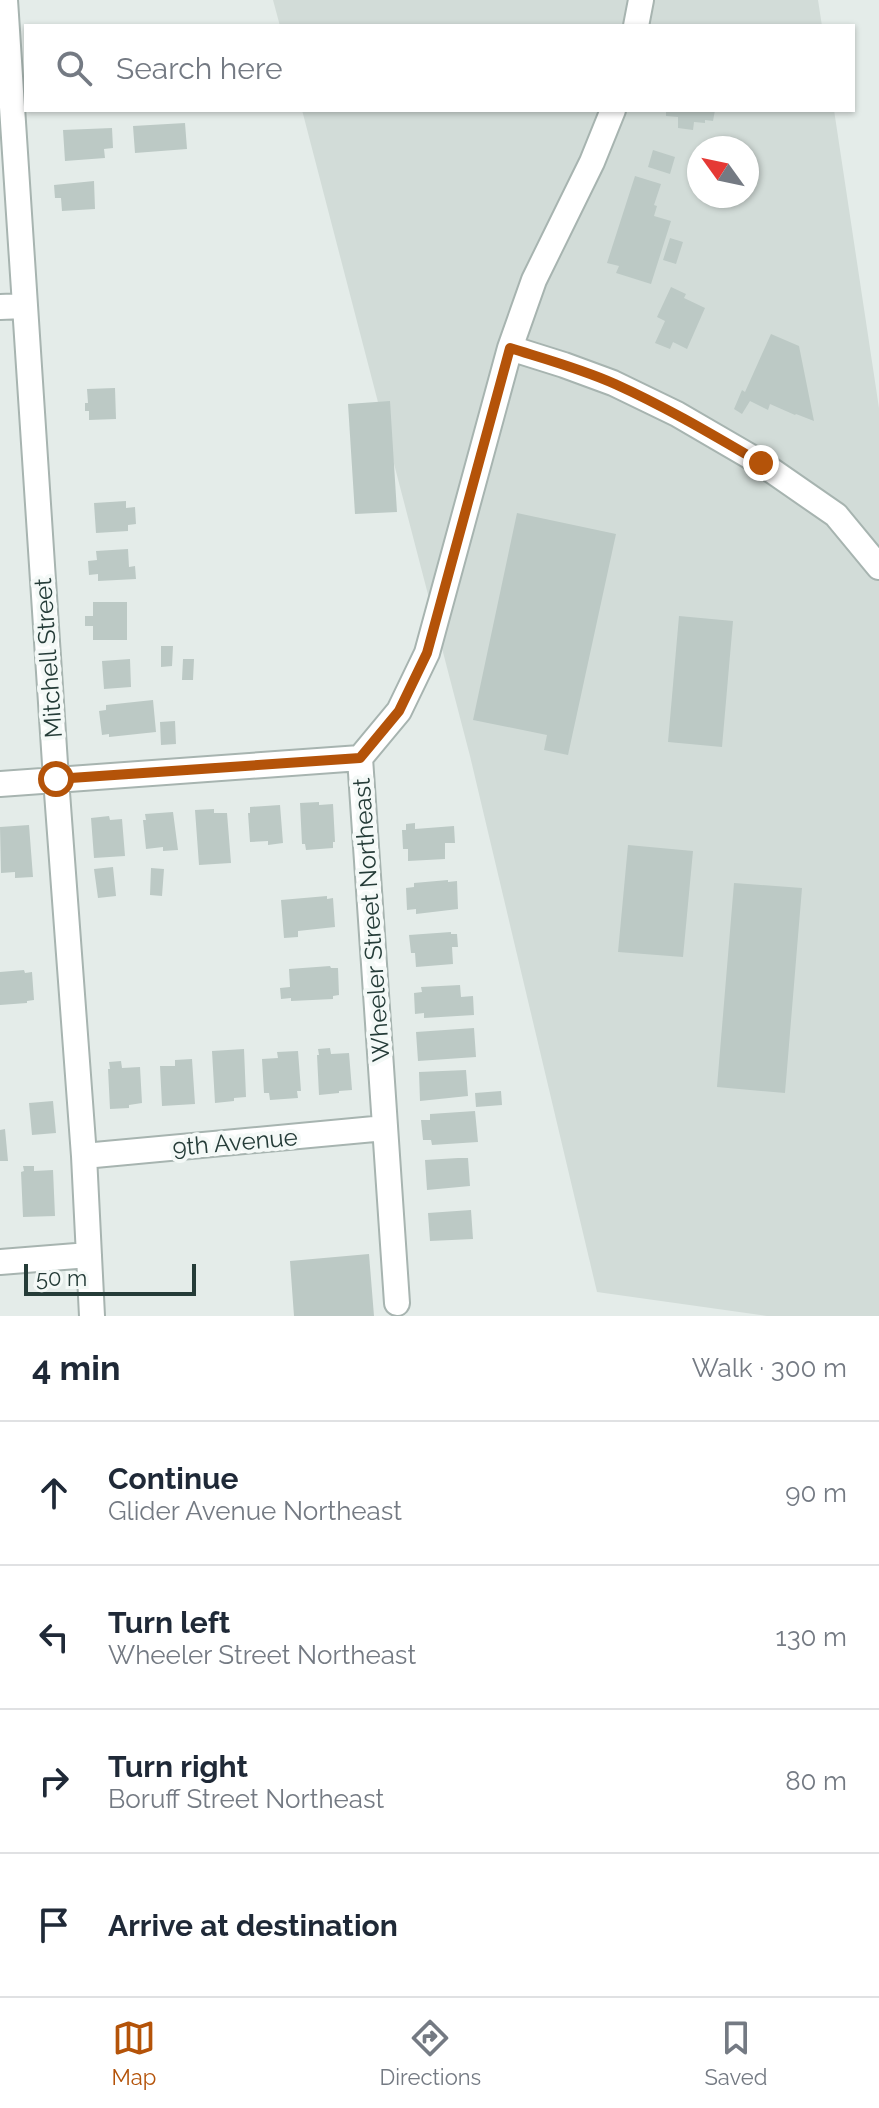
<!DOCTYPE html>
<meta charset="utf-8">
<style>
:root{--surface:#fff;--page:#f6f6f7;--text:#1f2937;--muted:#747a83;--line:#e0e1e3;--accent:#b45309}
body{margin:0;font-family:Raleway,sans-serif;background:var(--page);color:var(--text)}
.compass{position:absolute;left:687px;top:136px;width:72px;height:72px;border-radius:50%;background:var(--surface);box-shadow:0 2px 6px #0004;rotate:303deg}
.scale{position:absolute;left:24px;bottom:20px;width:172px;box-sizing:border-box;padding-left:8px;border:4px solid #253c38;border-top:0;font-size:22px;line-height:28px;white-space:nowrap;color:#253c38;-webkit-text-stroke:6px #f4f9f7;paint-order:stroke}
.stop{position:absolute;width:24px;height:24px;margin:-18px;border:6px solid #b45309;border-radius:50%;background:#fff}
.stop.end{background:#b45309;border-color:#fff;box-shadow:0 2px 8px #0008}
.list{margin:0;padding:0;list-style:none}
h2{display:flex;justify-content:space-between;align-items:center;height:104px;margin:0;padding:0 32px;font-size:34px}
h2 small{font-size:26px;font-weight:400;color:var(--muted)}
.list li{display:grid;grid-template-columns:52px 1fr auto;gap:24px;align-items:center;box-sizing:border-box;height:144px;padding:0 32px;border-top:2px solid var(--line)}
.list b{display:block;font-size:30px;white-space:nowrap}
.list p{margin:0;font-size:26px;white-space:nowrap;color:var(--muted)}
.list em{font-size:26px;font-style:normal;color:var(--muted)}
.icon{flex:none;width:44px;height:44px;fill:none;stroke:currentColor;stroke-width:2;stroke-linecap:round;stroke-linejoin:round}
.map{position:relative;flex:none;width:879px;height:1316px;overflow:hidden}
.search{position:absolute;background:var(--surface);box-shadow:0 2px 6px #0004;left:24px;right:24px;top:24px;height:88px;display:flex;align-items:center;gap:20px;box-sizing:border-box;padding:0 28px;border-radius:0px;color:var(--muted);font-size:30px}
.sheet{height:680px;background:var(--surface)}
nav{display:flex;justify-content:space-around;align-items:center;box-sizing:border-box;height:112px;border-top:2px solid var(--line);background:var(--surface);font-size:22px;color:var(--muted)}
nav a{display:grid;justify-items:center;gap:4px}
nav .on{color:var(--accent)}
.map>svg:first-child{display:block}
</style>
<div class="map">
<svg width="879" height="1316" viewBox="0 0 879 1316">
<rect width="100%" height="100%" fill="#e4ece9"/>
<path fill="#d2dcd8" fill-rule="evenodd" d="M273 0H818L822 26H280Z
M302 110H834L879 408V1316H767L597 1292 470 756ZM699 148H747V196H699Z"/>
<path fill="#bcc9c5" d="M666 110H715L713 121 705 120V123L694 122 693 130 678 128V117L666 116Z
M185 123 187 149 135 153 133 126Z
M112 128 113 148 104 149 105 158 65 161 63 130Z
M653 150 675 157 670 174 648 167Z
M635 176 661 184 654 205 657 206 654 216 671 221 651 284 616 273 619 266 607 263Z
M94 181 95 209 62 211 61 198H55L54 185Z
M670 238 683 242 676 264 663 260Z
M671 287 686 294 684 298 705 308 687 349 673 342 670 349 655 343 665 321 657 317Z
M771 334 799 346 814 421 796 414 795 415 770 404 768 410 750 401 742 414 734 409 742 390 745 392Z
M115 388 116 419 89 420V411H85V403H88L87 389Z
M390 401 397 512 355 514 348 404Z
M126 501V508L135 507 136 524 128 525V531L96 533 94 503Z
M517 513 616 534 568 755 544 750 547 735 473 720Z
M128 549 129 567 135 566 136 579 98 581V574L89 575 88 561 97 560 96 551Z
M93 602H127V640H93V626H85V616H93Z
M679 616 733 621 722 747 668 742Z
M161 646H173L172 666 161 667Z
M130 659 131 687 104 689 102 661Z
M183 659H194L193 680H182Z
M153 700 156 732 109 737V734L102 735 99 711 106 710V705Z
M175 721 176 744 161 745 160 722Z
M319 802V805L333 804 335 842H333V848L306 850 305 844H302L300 803Z
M280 805 283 843 268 845V841L250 842 248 813H250V807Z
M214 809V813H227L231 863 199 865 195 810Z
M173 812 178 850 163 851V847L146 849 143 820H146L145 814Z
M109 816 110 820 122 819 125 856 94 858 91 818Z
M415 823V829L454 826 455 843H445V859L408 861V849H403L402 830H406V824Z
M29 825 33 877 15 878V872L1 873 0 827Z
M628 845 693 851 683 957 618 952Z
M113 867 116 896 98 898 94 869Z
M151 868 164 869 162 896 150 895Z
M448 880V882L457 881 458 909 416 914V909L407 910 406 888 414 887V883Z
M734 883 802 888 785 1093 717 1087Z
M327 896V899L333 898 335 927 298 931V937L284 938 281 900Z
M451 932V934H457L458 947H452L453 964 416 967 415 953H411L409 935Z
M330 966 331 968H338L339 995 333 996V999L291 1001V998L281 999 280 988 290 987 289 969Z
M24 970 25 973 32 972 34 1000 27 1001V1003L0 1005V972Z
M460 985 461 997 473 996 474 1015 424 1018V1013L415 1014 414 993 422 992 421 987Z
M474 1028 476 1057 418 1061 416 1032Z
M330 1048 331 1054 349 1053 352 1090 339 1091V1093L319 1095 317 1055H319L318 1049Z
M244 1049 246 1097 234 1098V1101L215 1103 212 1051Z
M298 1051 301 1091H297L298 1098 270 1100 269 1093H264L262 1059 278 1058 277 1052Z
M192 1059 195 1104 162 1106 160 1066H175V1060Z
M121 1061 122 1068 140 1067 142 1103 129 1105V1108L110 1109 108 1069H110L109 1062Z
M466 1070 468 1096 420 1101 419 1072Z
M501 1091 502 1105 476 1107 475 1093Z
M53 1101 56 1133 32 1135 29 1103Z
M475 1111 478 1142 432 1145 431 1140H423L421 1120H430V1114Z
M5 1129 8 1161H0V1130Z
M458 1158H468L470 1186 427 1190 425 1160Z
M23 1166H34V1171L53 1170 55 1216 23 1217 21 1172 24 1171Z
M471 1210 473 1239 430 1241 428 1213Z
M369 1254 374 1316H294L290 1261Z"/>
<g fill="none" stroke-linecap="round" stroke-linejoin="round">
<g stroke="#a7b4b0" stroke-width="28">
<path id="minor" d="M5 0 56 779 84 1156 92 1316
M636 26 641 0
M0 307 25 306
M510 348 564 365 613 383 677 414 761 463 836 515 879 567
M0 784 360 758
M84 1156 385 1128
M0 1262 89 1255
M397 1303 360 758 399 711 427 653 510 348 534 280 592 162 613 110"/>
</g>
<use href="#minor" stroke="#fff" stroke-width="24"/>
</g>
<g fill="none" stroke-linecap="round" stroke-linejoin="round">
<path stroke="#b45309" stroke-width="10" d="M56 779 360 758 399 711 427 653 510 348C545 359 582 369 615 384 666 407 713 435 761 463"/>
</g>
<g text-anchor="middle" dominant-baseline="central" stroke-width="8" stroke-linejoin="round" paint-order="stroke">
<g font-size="24" fill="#253c38" stroke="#f4f9f7">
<text transform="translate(48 658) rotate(-94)">Mitchell Street</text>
<text transform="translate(371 920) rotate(-94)">Wheeler Street Northeast</text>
<text transform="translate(235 1142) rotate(-5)">9th Avenue</text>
</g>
</g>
</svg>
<svg class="compass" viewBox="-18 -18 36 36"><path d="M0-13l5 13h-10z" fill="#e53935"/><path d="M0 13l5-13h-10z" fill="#747a83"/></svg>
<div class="scale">50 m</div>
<div class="stop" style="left:56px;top:779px"></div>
<div class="stop end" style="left:761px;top:463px"></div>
<div class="search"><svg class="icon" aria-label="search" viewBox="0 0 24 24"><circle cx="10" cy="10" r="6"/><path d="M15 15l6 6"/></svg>Search here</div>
</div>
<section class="sheet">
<h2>4 min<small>Walk · 300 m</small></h2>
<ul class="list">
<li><svg class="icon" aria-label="ahead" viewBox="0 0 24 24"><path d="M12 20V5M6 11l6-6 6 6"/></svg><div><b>Continue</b><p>Glider Avenue Northeast</p></div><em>90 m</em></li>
<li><svg class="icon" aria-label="left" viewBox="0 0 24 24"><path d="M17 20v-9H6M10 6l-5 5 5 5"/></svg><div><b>Turn left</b><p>Wheeler Street Northeast</p></div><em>130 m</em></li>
<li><svg class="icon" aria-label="right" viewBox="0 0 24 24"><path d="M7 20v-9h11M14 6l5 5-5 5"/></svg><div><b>Turn right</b><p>Boruff Street Northeast</p></div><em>80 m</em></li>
<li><svg class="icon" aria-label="arrive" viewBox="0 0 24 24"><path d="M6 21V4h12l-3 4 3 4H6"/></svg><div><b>Arrive at destination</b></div></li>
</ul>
</section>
<nav>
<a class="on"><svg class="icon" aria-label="map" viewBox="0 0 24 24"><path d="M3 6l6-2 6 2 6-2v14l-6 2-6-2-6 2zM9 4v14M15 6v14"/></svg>Map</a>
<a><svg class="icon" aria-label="directions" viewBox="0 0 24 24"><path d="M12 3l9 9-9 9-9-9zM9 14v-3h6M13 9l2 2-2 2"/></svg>Directions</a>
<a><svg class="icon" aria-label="saved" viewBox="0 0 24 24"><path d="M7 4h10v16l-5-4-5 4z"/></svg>Saved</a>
</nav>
